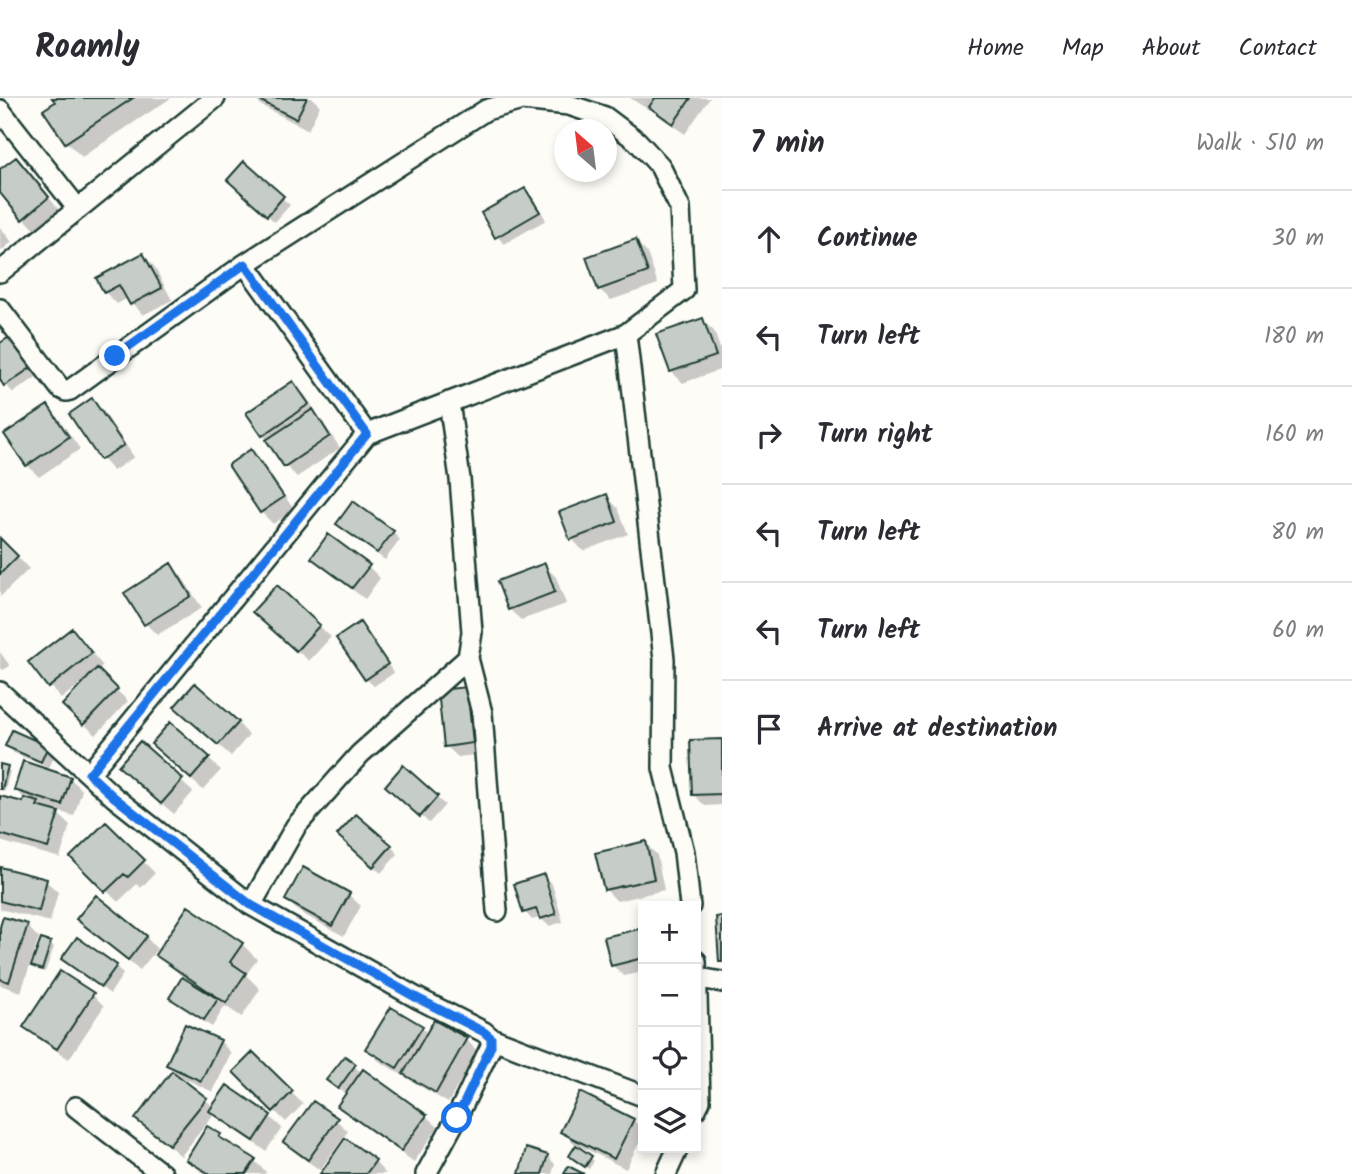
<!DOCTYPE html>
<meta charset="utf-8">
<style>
:root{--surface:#fff;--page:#f2f2f3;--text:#2b2b33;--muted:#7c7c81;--line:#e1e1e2}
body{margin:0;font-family:Kalam,sans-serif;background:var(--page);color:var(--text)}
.controls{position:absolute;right:21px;bottom:21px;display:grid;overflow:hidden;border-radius:0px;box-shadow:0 4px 10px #0003}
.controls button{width:63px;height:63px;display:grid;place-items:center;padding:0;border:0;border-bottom:2px solid var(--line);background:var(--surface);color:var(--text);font:35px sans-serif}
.compass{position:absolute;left:554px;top:21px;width:63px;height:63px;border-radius:50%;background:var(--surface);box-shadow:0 4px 10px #0003;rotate:332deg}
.stop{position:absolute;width:21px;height:21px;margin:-16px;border:5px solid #1a73e8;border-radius:50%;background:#fff}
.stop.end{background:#1a73e8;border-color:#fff;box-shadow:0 2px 7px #0008}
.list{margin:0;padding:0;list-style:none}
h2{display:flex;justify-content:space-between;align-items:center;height:91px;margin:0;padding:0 28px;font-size:30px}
h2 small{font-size:23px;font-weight:400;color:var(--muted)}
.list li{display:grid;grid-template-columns:46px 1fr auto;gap:21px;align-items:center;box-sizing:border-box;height:98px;padding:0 28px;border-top:2px solid var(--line)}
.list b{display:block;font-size:26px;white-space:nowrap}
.list em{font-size:23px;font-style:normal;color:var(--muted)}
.icon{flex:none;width:38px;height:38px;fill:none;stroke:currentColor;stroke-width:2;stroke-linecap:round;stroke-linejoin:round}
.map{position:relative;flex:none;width:722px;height:1076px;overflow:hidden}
header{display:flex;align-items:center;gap:42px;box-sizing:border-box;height:98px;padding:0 35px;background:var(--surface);border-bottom:2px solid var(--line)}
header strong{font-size:33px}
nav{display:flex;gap:38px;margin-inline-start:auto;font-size:24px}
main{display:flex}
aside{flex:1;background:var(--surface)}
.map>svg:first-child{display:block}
</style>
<header>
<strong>Roamly</strong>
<nav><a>Home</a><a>Map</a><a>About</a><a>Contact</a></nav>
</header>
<main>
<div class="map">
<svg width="722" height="1076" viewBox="0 0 722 1076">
<rect width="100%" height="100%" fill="#fdfcf7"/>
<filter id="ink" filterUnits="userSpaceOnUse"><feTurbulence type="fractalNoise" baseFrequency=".0143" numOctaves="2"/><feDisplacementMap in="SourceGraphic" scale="14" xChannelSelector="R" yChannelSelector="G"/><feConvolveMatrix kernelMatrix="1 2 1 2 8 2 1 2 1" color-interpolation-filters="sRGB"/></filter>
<g filter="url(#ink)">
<path fill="#0003" d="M55 0H171L82 59 66 44Z
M254 0H312L320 8 308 32 262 8Z
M630 0H710L685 36 663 21 651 9 649 12Z
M244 65 290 107 275 124 236 90Z
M27 72 59 112 35 132 0 93V74Z
M525 92 533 99 546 122 504 146 497 138Z
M0 129 12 144 0 154Z
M636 143 647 155 658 186 611 202 599 191Z
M143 157 154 168 172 202 143 217 128 200 117 206 105 194Z
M702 222 714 233 722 256V271L683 285 671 273Z
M0 247H18L38 278 13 295 0 279Z
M293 286 305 297 340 350 297 379 285 367 263 337Z
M92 303 104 314 134 359 113 373 102 361 71 316Z
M48 309 59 321 80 351 39 379 27 367Z
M251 353 263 365 294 412 273 426 261 414 230 367Z
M606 398 618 410 628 436 583 453 572 441 562 415Z
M346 433 393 434 400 442 385 462Z
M0 440 29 471 0 499Z
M313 460 369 469 380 480 365 501 325 471Z
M171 467 182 479 202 510 157 537 146 526Z
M544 467 556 479 566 506 521 522 509 511Z
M266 525 319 528 331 539 309 563Z
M359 526 394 575 374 588 366 581Z
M72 532 103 568 96 573 128 603 96 637 76 619 87 583 86 581 61 601 31 565Z
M0 554 10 568 3 572 0 569Z
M466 591 483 656 458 659 446 648Z
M188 620 238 625 249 637 231 658Z
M170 627 221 672 203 692 165 658Z
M722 643V707L705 708 693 696Z
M140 646 193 694 174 716 132 680Z
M7 647 47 650 55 657 49 670 14 655Z
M0 668 10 673 5 693 0 692Z
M403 670 445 707 429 725 395 695Z
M70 680 82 692 74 718 54 712 70 727 60 760 0 743V699L24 706 26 702 16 692Z
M106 726 155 775 141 790 137 786 118 804 73 759Z
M346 745 391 748 398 756 381 775Z
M645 745 657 757 664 792 617 803 605 791Z
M0 770 46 783 58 794 50 824 0 811Z
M304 772 349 797 361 808 344 838 299 814 287 802Z
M544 778 552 786 563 824 549 828 540 820 532 822 525 814Z
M79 821 146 839 157 851 140 872Z
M0 826 2 828H27L39 840 21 894 0 887Z
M643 832V874L624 878 612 867 606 840Z
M50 846 54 849 45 874 33 868Z
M242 846 257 861 246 877 260 891 242 919 225 908 212 929 179 908 171 900 184 880 157 857Z
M63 861 116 868 123 876 110 896Z
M93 897 104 908 69 961 37 940 26 929Z
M421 929 428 936 466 941 477 953 448 1005 379 963 367 951Z
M220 943 231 955 213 994 177 977 214 1009 227 989 270 1019 282 1030 266 1053 223 1024 214 1016 181 1058 137 1021 175 973 168 967Z
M253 957 303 1006 286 1024 235 974Z
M345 960 362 975 426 1018 438 1029 414 1064 351 1019 339 1008 347 997 336 989Z
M336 1022 348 1033 320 1072 297 1056 286 1044Z
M633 1022 643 1032V1037L626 1071 574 1045 562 1034Z
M220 1038 229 1047 254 1062 266 1074 265 1076H205L200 1073 188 1061Z
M346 1043 375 1064 386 1076H322Z
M576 1050 594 1063 589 1071 574 1061Z
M547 1058 555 1066 552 1076H521Z"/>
<path fill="#c6cdc7" stroke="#1f3d34" stroke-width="2" d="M52 0H133L65 45 43 12 55 4Z
M255 0H307L296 21Z
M655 0H691L673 26 649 9Z
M16 59 49 99 22 122 0 95V71Z
M244 63 284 98 267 118 227 82Z
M525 90 540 114 495 140 481 115Z
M636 141 648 174 598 192 586 159Z
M143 155 162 190 130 207 119 187 104 195 96 180Z
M703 220 716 258 670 274 656 236Z
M11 238 32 269 4 288 0 282V245Z
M293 283 309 306 262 338 246 315Z
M92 300 124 347 100 362 69 316Z
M48 307 69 339 26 368 4 336Z
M313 311 330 338 284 369 266 342Z
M251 351 284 399 260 415 228 367Z
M607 396 617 424 570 442 559 414Z
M353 403 394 433 377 455 336 426Z
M328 436 370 467 352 490 311 460Z
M0 440 18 458 0 476Z
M171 465 191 498 144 527 124 495Z
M545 465 555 494 508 512 497 483Z
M277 487 320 527 296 553 252 514Z
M360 524 388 566 365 582 336 540Z
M72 530 92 555 48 590 28 564Z
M97 570 118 591 83 627 62 607Z
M195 585 239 624 218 647 174 609Z
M467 589 473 645 444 649 438 592Z
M170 624 210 659 191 681 151 646Z
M12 632 48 648 41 664 5 648Z
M722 641V696L692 697 690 642Z
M140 643 183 681 161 706 118 668Z
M23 663 71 679 62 707 14 692Z
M0 666 8 668 2 691H0Z
M403 667 438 698 420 719 385 688Z
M0 698 23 704 24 700 39 704 37 708 59 714 48 750 0 736Z
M356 716 392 747 373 769 337 737Z
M106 724 145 762 128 779 124 776 105 794 70 759Z
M646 743 654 781 604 792 595 755Z
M0 769 47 781 39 813 0 803Z
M303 769 350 795 332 828 285 802Z
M544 776 556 816 540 821 536 811 523 815 514 786Z
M96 797 147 838 128 862 76 821Z
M188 808 243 845 230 864 246 875 226 905 155 857Z
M722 818V864H719L716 819Z
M3 819 28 826 9 884 0 881V829Z
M643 830V860L611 868 604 839Z
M77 839 117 867 101 889 61 861Z
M41 841 51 844 42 872 31 868Z
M60 873 94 895 57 951 23 929Z
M182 879 218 901 204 922 169 900Z
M391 909 423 928 397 970 365 951Z
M434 922 467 940 436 995 403 976Z
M185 926 221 942 201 983 166 967Z
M253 954 293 993 273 1014 233 974Z
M345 958 356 966 338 991 326 982Z
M363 971 427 1017 401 1053 337 1008Z
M172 973 207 1000 169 1047 135 1021Z
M227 987 271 1017 254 1043 209 1013Z
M580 994 634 1021 614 1061 560 1034Z
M313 1003 338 1020 308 1062 283 1044Z
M207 1028 221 1036 219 1039 256 1061 246 1076H210L186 1062Z
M345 1040 376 1062 366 1076H320Z
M576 1047 592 1058 585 1069 569 1058Z
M526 1050 548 1057 542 1076H519Z
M568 1068 584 1076H564Z"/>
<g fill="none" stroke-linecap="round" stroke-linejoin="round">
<g stroke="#1f3d34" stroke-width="24">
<path id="street" d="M0 12 78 111
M245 166 367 336
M0 174 215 0
M0 211 60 290 66 293 70 292 245 166 486 12 522 2 569 7 605 19 637 43 660 68 680 110 684 192 626 236 367 336 89 676
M626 236 664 561 663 670 684 754 690 808
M468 560 482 615 497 813
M0 594 114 699 251 807 417 900 484 934 491 940 643 998
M251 807 296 728 360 656 468 560 472 534 460 381 449 304
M696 863 700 1003 696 1011
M697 882 705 881 722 884
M76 1009 162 1076
M426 1076 457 1019 491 948V940
M666 1076 678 1050"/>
</g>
<use href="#street" stroke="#fdfcf7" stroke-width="19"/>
</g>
</g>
<g fill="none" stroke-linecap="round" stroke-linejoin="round" filter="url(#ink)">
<path stroke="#1a73e8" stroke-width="9" d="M115 258 245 166 367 336 89 676 114 699 251 807 417 900 484 934 491 940V948L457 1020"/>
</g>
</svg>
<div class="controls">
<button>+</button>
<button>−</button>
<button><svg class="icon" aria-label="locate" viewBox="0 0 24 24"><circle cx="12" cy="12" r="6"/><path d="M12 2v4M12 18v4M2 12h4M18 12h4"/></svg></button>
<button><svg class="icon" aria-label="layers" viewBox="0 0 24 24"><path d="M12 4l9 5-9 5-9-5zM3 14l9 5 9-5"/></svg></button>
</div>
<svg class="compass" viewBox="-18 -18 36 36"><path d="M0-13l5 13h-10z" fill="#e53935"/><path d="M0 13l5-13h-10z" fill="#7c7c81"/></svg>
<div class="stop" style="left:457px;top:1020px"></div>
<div class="stop end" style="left:115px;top:258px"></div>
</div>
<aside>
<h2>7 min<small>Walk · 510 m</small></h2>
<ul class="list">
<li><svg class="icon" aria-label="ahead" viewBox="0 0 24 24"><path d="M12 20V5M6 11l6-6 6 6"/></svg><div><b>Continue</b></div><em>30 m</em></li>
<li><svg class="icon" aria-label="left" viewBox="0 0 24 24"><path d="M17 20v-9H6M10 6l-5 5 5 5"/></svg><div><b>Turn left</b></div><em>180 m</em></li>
<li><svg class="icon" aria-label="right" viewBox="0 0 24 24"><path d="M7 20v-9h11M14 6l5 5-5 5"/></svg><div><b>Turn right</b></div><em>160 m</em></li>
<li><svg class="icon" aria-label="left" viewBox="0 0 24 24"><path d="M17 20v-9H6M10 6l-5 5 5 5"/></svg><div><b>Turn left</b></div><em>80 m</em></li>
<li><svg class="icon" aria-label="left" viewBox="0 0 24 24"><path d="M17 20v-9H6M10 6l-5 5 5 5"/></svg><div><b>Turn left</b></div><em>60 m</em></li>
<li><svg class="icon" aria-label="arrive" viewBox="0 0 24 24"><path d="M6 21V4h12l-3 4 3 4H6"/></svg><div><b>Arrive at destination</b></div></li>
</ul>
</aside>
</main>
